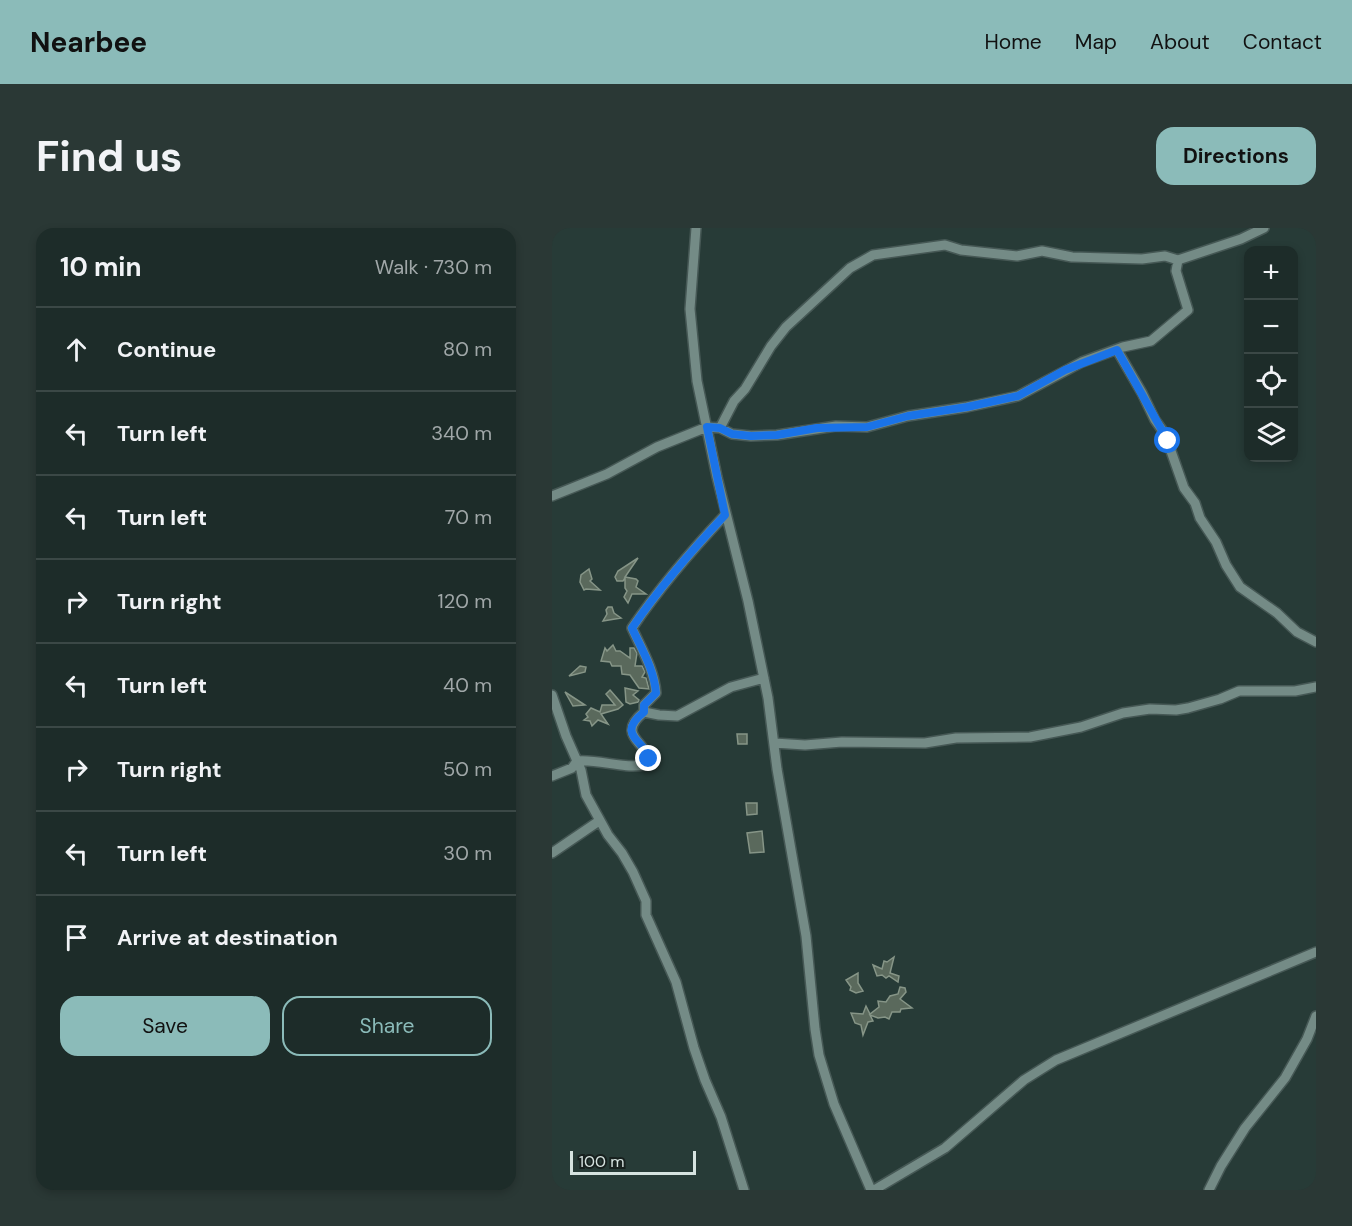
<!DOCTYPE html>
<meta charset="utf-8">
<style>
:root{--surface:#1d2c29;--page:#2a3835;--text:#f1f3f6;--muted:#a0a7a8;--line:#3b4846;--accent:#8bbbb9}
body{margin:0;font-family:"DM Sans",sans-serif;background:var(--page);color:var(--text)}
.controls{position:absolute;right:18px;top:18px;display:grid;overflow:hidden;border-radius:12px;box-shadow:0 3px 9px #0003}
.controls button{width:54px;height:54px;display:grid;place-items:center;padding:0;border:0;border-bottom:2px solid var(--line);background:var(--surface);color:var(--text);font:30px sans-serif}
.scale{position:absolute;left:18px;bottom:15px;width:126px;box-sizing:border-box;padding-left:6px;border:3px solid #d6e3e0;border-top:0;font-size:16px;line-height:21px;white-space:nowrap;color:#d6e3e0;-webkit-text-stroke:4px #17201e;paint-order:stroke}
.stop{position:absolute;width:18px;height:18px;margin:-14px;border:4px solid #1a73e8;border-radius:50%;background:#fff}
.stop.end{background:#1a73e8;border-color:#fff;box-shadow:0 2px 6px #0008}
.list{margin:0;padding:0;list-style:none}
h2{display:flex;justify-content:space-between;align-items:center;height:78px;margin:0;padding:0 24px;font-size:26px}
h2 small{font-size:20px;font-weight:400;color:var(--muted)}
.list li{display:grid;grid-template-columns:39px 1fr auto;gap:18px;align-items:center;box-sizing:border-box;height:84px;padding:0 24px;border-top:2px solid var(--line)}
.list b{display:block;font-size:22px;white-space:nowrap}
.list em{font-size:20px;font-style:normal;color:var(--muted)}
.actions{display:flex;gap:12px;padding:18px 24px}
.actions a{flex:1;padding:14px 0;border:2px solid var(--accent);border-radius:18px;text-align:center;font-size:21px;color:var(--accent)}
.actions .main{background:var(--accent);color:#111}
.icon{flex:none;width:33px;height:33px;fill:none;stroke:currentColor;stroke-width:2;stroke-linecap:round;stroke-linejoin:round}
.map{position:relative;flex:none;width:764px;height:962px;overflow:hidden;border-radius:18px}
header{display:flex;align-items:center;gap:36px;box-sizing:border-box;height:84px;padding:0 30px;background:var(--accent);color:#111}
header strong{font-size:28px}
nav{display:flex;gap:33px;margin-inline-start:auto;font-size:21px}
.intro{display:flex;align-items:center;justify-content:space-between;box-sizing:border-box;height:144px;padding:0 36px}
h1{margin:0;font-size:42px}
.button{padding:15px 27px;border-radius:18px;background:var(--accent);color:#111;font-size:21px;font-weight:700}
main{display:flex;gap:36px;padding:0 36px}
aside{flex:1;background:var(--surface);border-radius:18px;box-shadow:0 3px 9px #0003}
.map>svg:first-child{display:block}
</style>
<header>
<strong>Nearbee</strong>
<nav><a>Home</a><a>Map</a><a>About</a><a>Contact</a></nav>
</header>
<div class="intro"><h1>Find us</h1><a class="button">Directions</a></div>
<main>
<aside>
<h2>10 min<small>Walk · 730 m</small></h2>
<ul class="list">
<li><svg class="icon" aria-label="ahead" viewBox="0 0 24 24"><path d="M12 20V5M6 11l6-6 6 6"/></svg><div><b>Continue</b></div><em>80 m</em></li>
<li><svg class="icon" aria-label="left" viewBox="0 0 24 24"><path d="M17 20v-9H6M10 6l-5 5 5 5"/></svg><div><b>Turn left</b></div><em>340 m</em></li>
<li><svg class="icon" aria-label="left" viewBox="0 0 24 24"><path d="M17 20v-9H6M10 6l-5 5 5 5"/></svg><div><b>Turn left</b></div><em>70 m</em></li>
<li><svg class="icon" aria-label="right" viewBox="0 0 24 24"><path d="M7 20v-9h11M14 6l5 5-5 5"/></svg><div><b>Turn right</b></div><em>120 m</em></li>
<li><svg class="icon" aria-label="left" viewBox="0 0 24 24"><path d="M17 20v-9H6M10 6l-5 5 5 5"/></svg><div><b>Turn left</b></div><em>40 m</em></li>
<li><svg class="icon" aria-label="right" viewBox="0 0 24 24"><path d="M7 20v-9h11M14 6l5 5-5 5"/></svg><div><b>Turn right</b></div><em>50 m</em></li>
<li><svg class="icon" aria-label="left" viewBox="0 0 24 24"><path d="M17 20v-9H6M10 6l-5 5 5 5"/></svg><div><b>Turn left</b></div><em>30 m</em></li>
<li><svg class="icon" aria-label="arrive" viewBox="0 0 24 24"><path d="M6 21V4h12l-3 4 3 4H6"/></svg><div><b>Arrive at destination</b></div></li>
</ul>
<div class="actions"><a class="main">Save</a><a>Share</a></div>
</aside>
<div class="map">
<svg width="764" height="962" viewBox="0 0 764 962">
<rect width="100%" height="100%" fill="#273b37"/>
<path fill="#5a695c" stroke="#869587" stroke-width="1.5" d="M86 330 73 349 84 351 86 353 84 359 94 366H80L76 375 72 369 75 363 73 360V350L71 353H65L63 349 66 343Z
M37 341 40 351 38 353 48 362 34 361 32 362 28 354 29 347Z
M56 379H60L62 385 69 390 51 393 55 386 54 382Z
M61 417 64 423H68L78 430V420H82L85 425 83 438H90L93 444 90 449 94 450 97 461 87 460 78 447 70 446 69 438H60L58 434 49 433 53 420 55 423Z
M28 438 34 439 33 444 17 448Z
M73 460 86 463 81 467 87 472 86 474 78 476 74 474Z
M58 462 71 477 66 481 49 486 56 496 46 492 40 498 38 493 32 492 36 489 34 486 39 480 48 484 50 477H63L54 466Z
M13 464 33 477 21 478Z
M185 506H195V516H186Z
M194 575H205V586L195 587Z
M210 603 212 624 198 625 195 605Z
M342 729 338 745 347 748 346 754 337 748 334 750 330 747 325 748 321 737 330 741 332 733 335 734Z
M306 745V755L311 763 304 765 298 762 299 759 294 752Z
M348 759 353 760 354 764 348 771 360 780 349 781 348 784H340L337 791 333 789 326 790 318 787 321 793 316 794 311 807 309 797 303 795 299 785 311 786 314 778 318 786 327 779 326 773 334 774 338 768 346 766Z"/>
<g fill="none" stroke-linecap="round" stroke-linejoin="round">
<g stroke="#465855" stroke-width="12">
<path id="street" d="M144 0 138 81 145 153 165 249 196 373 216 470 225 541 254 708 263 801 267 827 282 876 319 962
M565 122 590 165 603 192 613 206 632 260 643 275 648 290 664 314 674 337 688 359 725 385 745 404 764 414
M168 200 182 173 193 161 219 118 234 99 298 40 321 27 393 17 409 22 465 28 490 23 520 29 590 31 613 28 626 32
M0 268 55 246 105 219 155 199 168 200 180 206 199 208 225 207 284 198 315 199 356 188 415 179 466 168 530 134 571 119 599 113 636 82 624 43 626 32 689 11 712 0
M0 467 14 508 29 542 34 567 56 607 70 625 81 644 94 673V687L124 754 142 820 153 852 169 889 192 962
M92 484V477L104 465C102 441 90 422 80 400 108 359 139 323 173 287
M222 515 253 517 290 514 373 515 404 510 478 509 529 499 571 485 598 481 624 482 636 480 668 471 687 463H743L764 459
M0 548 20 540 25 533C48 531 70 541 92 537 106 516 59 511 92 484L107 487 125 488 179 459 212 450
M0 625 47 593
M322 962 393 920 472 852 504 832 764 724
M657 962 669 938 693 900 733 850 755 811 764 788"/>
</g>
<use href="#street" stroke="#748b86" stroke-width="9"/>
</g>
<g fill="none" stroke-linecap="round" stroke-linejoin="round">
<path stroke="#1a73e8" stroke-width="8" d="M97 531C95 513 62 508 92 484V477L104 465C102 441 90 422 80 400 108 359 139 323 173 287L155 199 168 200 180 206 199 208 225 207 265 200 315 199 356 188 415 179 466 168 513 142 565 122 616 213"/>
</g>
</svg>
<div class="controls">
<button>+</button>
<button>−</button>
<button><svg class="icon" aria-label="locate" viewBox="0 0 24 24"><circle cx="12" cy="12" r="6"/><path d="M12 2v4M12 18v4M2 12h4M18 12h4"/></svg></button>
<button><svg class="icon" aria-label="layers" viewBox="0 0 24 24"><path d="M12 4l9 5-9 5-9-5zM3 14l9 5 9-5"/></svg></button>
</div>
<div class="scale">100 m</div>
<div class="stop" style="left:616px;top:213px"></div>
<div class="stop end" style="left:97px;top:531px"></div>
</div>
</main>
